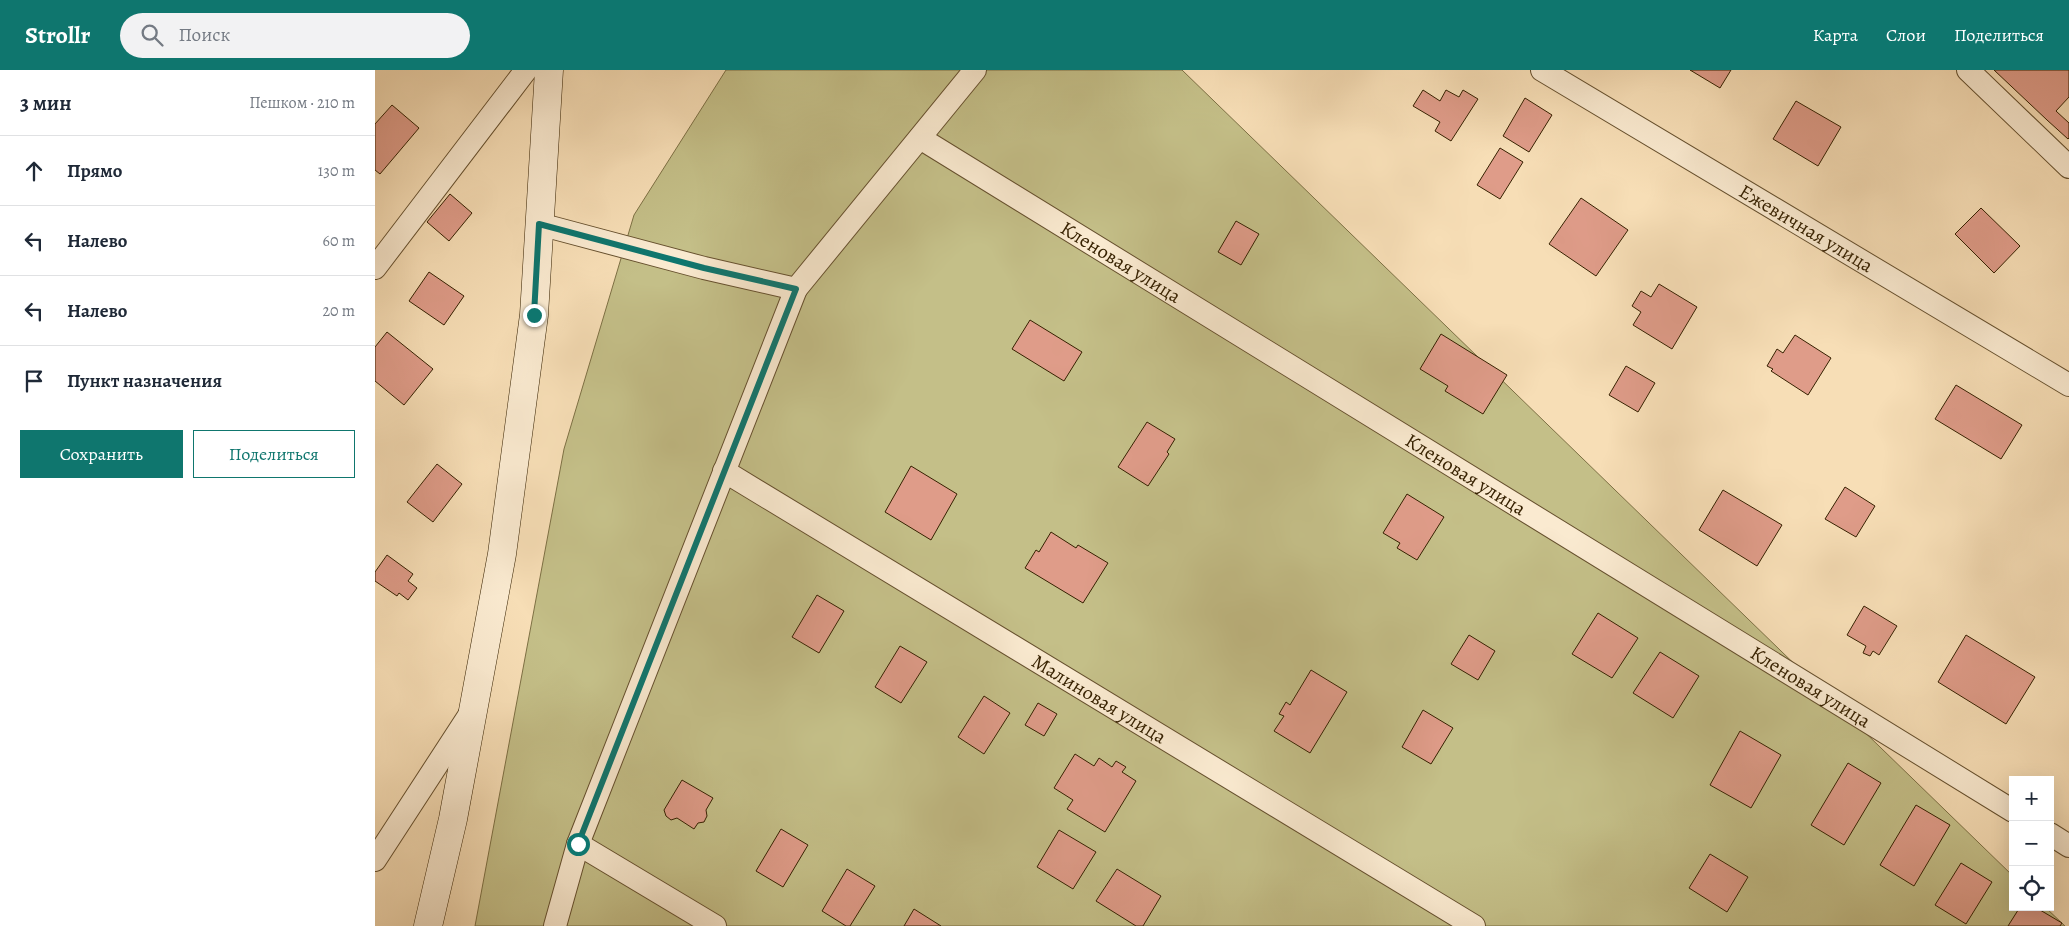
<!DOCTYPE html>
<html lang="ru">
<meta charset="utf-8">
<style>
:root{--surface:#fff;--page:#f2f2f3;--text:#1f2937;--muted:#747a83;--line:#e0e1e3;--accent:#0f766e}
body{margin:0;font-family:Alegreya,serif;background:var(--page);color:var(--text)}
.controls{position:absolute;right:15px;bottom:15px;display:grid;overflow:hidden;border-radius:0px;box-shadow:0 5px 20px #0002}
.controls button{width:45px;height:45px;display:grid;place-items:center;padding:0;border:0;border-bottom:1px solid var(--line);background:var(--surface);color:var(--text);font:25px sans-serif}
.stop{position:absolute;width:15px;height:15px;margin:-11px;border:4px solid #0f766e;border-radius:50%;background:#fff}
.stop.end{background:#0f766e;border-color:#fff;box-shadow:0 1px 5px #0008}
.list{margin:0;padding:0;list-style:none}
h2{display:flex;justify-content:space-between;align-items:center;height:65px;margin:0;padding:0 20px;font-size:21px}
h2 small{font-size:16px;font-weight:400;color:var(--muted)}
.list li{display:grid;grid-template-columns:32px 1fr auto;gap:15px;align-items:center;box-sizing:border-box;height:70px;padding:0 20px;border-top:1px solid var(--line)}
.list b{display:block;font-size:19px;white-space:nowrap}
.list em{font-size:16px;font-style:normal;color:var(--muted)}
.actions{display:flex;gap:10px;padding:15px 20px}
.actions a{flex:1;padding:11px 0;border:1px solid var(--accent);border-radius:0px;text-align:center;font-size:18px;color:var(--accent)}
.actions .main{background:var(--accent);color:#fff}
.icon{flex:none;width:28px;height:28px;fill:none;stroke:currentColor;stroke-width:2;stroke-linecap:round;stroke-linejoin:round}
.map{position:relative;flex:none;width:1694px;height:856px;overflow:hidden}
header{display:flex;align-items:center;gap:30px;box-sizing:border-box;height:70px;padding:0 25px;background:var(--accent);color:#fff}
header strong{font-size:24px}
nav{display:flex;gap:28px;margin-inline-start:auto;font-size:18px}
.search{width:350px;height:45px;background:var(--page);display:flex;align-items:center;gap:12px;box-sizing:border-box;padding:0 18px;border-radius:28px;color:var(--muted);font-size:19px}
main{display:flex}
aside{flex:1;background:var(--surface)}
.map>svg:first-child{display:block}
</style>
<header>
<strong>Strollr</strong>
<div class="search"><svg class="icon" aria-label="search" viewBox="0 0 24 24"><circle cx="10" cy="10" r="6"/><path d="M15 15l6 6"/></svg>Поиск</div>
<nav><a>Карта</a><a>Слои</a><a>Поделиться</a></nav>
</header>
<main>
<aside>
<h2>3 мин<small>Пешком · 210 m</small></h2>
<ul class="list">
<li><svg class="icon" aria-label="ahead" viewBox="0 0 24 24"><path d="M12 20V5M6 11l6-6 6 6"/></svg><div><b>Прямо</b></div><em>130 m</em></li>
<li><svg class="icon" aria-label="left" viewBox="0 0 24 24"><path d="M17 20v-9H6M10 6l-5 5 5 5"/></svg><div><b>Налево</b></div><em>60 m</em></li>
<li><svg class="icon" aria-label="left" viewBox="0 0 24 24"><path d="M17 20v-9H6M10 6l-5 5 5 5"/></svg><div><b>Налево</b></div><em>20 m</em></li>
<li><svg class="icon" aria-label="arrive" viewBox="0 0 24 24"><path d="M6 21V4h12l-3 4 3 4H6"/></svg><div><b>Пункт назначения</b></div></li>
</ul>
<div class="actions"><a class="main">Сохранить</a><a>Поделиться</a></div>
</aside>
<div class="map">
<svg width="1694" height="856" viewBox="0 0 1694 856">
<rect width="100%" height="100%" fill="#f7deb6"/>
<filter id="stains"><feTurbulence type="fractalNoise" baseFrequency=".004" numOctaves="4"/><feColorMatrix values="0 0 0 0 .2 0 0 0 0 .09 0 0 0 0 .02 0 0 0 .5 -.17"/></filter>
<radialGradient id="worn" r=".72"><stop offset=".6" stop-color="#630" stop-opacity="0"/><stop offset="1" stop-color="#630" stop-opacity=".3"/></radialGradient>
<path fill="#c4bf88" stroke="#7d7044" d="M351 0H807L1638 806V837H1670L1690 856H100L189 379 259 145Z"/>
<path fill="#df9c89" stroke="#362101" d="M1315 0H1356L1345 18Z
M1619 0H1694V27L1681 41 1694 53V68L1693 69 1672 50Z
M1048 20 1065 31 1071 20 1084 27 1088 20 1103 29 1076 71 1060 61 1065 52 1038 36Z
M1150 28 1177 45 1154 82 1128 66Z
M1421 31 1466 57 1443 96 1398 69Z
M17 35 44 58 5 104 0 100V54Z
M1125 78 1148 92 1125 129 1102 115Z
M75 124 97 143 74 171 52 152Z
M1206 128 1253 160 1221 206 1174 174Z
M1606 138 1645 176 1619 203 1580 164Z
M861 151 884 164 866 195 843 182Z
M54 202 89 226 69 255 34 231Z
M1284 214 1322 237 1297 279 1258 255 1266 242 1257 236 1266 221 1276 227Z
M655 250 707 282 689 311 637 279Z
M12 262 58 299 29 335 0 311V277Z
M1066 264 1132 305 1108 344 1070 321 1073 316 1045 299Z
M1420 265 1456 288 1433 325 1396 301 1398 299 1392 296 1402 279 1408 283Z
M1251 296 1280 313 1263 342 1234 325Z
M1581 315 1647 355 1626 389 1560 349Z
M772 352 800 369 792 382 794 384 773 416 743 397Z
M62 394 87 414 58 452 32 432Z
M536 396 582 424 556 470 510 442Z
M1470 417 1500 436 1481 467 1450 449Z
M1348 420 1407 455 1382 496 1324 460Z
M1032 424 1069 447 1042 490 1022 478 1025 473 1008 463Z
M676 462 701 478 703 475 733 493 708 533 650 498 661 480 664 482Z
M12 485 38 504 33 511 42 518 33 530 24 523 22 526 0 511V502Z
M442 525 469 541 444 583 417 567Z
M1489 536 1522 556 1504 585 1498 581 1495 586 1488 583 1491 576 1472 565Z
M1223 543 1263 568 1237 608 1197 584Z
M1094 565 1120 581 1103 610 1076 594Z
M1591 565 1660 607 1631 654 1563 612Z
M525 576 552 592 526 633 500 617Z
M1285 582 1324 606 1298 648 1258 623Z
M936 600 972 622 935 683 899 661 909 646 904 644 911 632 915 635Z
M609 626 635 643 609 684 583 667Z
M663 633 682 644 669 666 650 655Z
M1048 640 1078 658 1056 694 1027 677Z
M1365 661 1406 685 1376 738 1335 715Z
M700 684 719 696 724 688 737 697 741 691 751 697 747 702 761 711 730 762 692 739 698 730 679 718Z
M1473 693 1506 713 1469 775 1436 755Z
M307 710 338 728 331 740 332 746 329 752 323 753 319 759 302 748 296 750 291 746 289 740Z
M1541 735 1575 755 1539 816 1505 795Z
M406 759 433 775 408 817 381 801Z
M684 760 721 782 698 819 662 797Z
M1335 784 1373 807 1352 842 1314 818Z
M1586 793 1617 812 1591 854 1560 835Z
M472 799 500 816 475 856H471L447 841Z
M742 799 786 826 768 856H761L721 831Z
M1645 837H1660L1687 853 1685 856H1633Z
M539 839 566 856H529Z"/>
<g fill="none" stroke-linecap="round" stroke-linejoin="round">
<g stroke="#66502e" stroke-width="24">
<g id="minor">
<path id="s1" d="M1167 0 1694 315"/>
<path d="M1593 0 1694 97"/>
<path id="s2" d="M545 68 1638 741"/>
<path d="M164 154 329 198 421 219 600 0"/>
<path d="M0 198 151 0"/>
<path id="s3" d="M349 401 1099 856"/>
<path d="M1675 764 1694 776"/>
<path d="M203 774 340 856"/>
<path d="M0 790 95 644"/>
<path d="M180 856 203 774 421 219"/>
</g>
</g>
<g stroke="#362101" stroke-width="29">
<path id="secondary" d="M53 856 78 749 127 484 159 245 174 0"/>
</g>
<use href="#minor" stroke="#faead0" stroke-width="22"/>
<use href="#secondary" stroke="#faead0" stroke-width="28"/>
</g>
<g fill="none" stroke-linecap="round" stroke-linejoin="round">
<path stroke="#0f766e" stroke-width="6" d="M159 245 164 154 329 198 421 219 203 774"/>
</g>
<g text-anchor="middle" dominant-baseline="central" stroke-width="4.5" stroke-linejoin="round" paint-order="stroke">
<g font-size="20" fill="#362101" stroke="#faead0">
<text stroke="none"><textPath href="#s1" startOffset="308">Ежевичная улица</textPath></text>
<text stroke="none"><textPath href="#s2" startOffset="236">Кленовая улица</textPath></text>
<text stroke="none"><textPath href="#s2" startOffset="641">Кленовая улица</textPath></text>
<text stroke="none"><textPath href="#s2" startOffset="1046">Кленовая улица</textPath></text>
<text stroke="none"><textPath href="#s3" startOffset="439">Малиновая улица</textPath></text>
</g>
</g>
<rect width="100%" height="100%" filter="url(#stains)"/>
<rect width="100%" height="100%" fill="url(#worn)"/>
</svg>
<div class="controls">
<button>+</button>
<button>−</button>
<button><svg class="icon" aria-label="locate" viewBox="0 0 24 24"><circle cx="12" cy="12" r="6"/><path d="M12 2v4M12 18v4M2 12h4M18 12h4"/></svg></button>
</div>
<div class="stop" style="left:203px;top:774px"></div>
<div class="stop end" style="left:159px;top:245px"></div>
</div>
</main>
